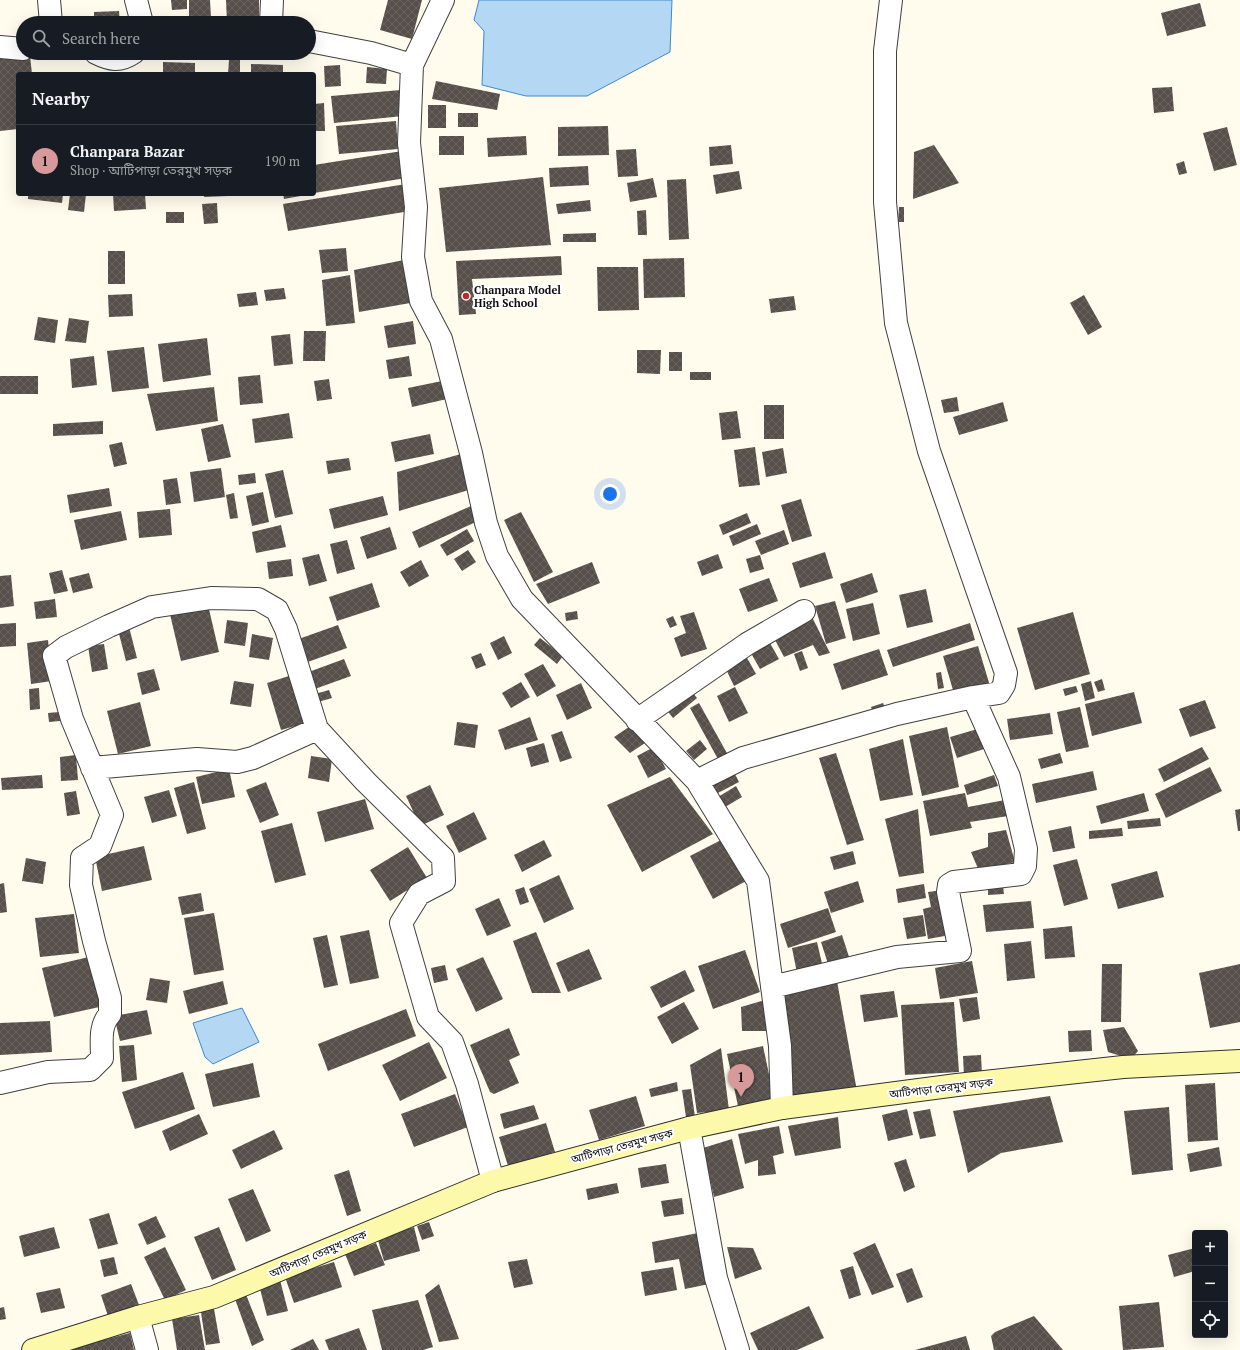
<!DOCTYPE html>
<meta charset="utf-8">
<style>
:root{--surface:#171b24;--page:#242831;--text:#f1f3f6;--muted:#9ea1a6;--line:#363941;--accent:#d8999a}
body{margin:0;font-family:"PT Serif","Noto Sans Bengali",serif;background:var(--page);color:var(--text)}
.controls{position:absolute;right:12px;bottom:12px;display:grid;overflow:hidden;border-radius:4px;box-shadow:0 4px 16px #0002}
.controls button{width:36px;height:36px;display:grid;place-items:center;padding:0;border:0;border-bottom:1px solid var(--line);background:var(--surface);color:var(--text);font:20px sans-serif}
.you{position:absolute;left:610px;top:494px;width:14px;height:14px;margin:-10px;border:3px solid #fff;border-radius:50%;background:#1a73e8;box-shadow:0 0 0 6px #1a73e833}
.badge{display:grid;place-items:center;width:26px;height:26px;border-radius:50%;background:var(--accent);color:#111;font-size:13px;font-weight:700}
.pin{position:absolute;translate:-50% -33px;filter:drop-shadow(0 1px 2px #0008)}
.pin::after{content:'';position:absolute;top:21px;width:14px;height:12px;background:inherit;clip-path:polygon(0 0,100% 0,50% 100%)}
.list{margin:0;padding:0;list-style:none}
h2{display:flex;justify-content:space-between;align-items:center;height:52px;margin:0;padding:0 16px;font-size:17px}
h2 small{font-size:13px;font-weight:400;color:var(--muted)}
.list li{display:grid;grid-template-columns:26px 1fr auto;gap:12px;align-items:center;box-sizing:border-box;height:72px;padding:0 16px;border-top:1px solid var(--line)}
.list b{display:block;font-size:15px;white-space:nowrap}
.list p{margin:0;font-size:13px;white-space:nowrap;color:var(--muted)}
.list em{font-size:13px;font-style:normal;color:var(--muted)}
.icon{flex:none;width:22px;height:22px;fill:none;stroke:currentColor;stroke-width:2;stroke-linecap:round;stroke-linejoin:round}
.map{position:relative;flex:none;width:1240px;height:1350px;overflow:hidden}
.search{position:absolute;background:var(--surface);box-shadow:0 4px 16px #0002;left:16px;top:16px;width:300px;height:44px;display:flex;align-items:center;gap:10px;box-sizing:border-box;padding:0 14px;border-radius:22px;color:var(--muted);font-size:15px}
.panel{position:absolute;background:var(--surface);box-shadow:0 4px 16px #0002;left:16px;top:72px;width:300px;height:124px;border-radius:4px}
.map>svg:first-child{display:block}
</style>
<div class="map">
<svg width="1240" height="1350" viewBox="0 0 1240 1350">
<defs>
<pattern id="building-cross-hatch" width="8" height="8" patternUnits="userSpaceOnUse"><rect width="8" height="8" fill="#564f4a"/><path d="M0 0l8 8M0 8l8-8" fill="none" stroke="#696460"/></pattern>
</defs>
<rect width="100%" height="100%" fill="#fffcee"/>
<path fill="#b4d8f4" stroke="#3d88ca" d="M479 0H672L670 52 587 96H526L482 85 484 31 474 20Z
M242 1008 259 1042 213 1064 205 1057 193 1023Z"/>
<path fill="url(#building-cross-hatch)" d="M171 0H187V9L172 10Z
M189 0H210L211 18 189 19Z
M226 0H259V23H227Z
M388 0H422L412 39 380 30Z
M1200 3 1206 26 1167 36 1161 13Z
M119 11 120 23H94V12Z
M30 56 32 74H18V129L0 131V59Z
M229 60H240V74H228Z
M163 62 195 63V74H163Z
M251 64 283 65V74H251Z
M340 65 341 86 325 87 324 66Z
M367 67 387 69 386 84 366 83Z
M436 81 500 94 497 110 432 99Z
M1172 87 1174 111 1154 113 1152 88Z
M401 90 403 116 334 123 331 96Z
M324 103 325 131H314V104Z
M428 105H446V128H428Z
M458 113H478V127H458Z
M396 121 398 149 339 154 336 126Z
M608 126 609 155 558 156V127Z
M1227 127 1237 165 1214 171 1203 133Z
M439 136H464V155H439Z
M526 136 527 155 488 157 487 138Z
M731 145 733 164 710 166 709 147Z
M934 145 959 183 913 199 914 152Z
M636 149 638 176 618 177 616 150Z
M402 151 406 178 314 193V165Z
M1184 161 1187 173 1179 175 1176 164Z
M588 166 589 185 550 187 549 168Z
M739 171 742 189 716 194 713 175Z
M543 177 551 245 446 252 439 188Z
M653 178 657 197 630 202 627 183Z
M686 179 689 239 669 240 667 180Z
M406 184 410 211 288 231 283 204Z
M28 194H63L62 203 28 199Z
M70 194H86L84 212 68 210Z
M113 194H145L146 209 114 211Z
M204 194H228V196L204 197Z
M283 194H306V195L284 199Z
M590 200 591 211 558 214 556 204Z
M217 203 218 223 204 224 202 204Z
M899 207H904V222H898Z
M646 210 647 235H638L637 211Z
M166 212H184V223H166Z
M596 233V242H563V234Z
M346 248 348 271 322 273 319 250Z
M108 251H125V284H108Z
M561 256 562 275 472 279 476 314 459 315 456 261Z
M684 258 685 297 644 298 643 259Z
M409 259 416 302 359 312 354 270Z
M597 267H638L639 310 598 311Z
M350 275 355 323 326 326 322 280Z
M284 288 286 299 266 301 264 290Z
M256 292 258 305 239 307 237 294Z
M132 294 133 316 109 317 108 295Z
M1084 295 1102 327 1088 335 1070 303Z
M794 296 796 310 771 313 769 299Z
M38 317 58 320 55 343 34 340Z
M69 318 89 321 86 343 65 341Z
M413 321 416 344 388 348 384 326Z
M304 331H326L325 361H303Z
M290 334 293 364 274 366 271 336Z
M207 338 211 375 163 382 158 344Z
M144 347 149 388 112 392 107 351Z
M637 350H661L660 374 637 373Z
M669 352H682V371H669Z
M94 356 97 385 72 388 70 359Z
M409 356 412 376 389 379 386 360Z
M690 372H711V380H690Z
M260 375 263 403 240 405 238 377Z
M0 376H38V394H0Z
M329 379 332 399 317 401 314 381Z
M442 381 447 399 412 407 408 388Z
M214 387 218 421 156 431 147 394Z
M957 397 959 411 944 413 941 400Z
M1003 402 1008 421 959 435 953 417Z
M764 405H784V439H764Z
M737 411 741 438 722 440 719 413Z
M289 413 293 438 255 443 252 419Z
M103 421V434L53 436V424Z
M223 424 231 457 208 462 201 429Z
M430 434 434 454 395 462 391 442Z
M122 442 127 464 114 467 109 445Z
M755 447 760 485 739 487 734 450Z
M783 448 787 473 766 477 762 452Z
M468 452 472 489 399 511 397 472Z
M349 458 351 470 328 474 326 461Z
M221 468 225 497 194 502 190 472Z
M283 470 293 514 275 518 265 474Z
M255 473 256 483 239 485 238 475Z
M177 478 181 503 166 505 163 480Z
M109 488 112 506 70 513 67 495Z
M263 492 269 522 252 526 246 496Z
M234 493 238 518 230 519 226 495Z
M383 496 388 515 334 529 329 509Z
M801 499 812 536 792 542 781 505Z
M471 506 478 521 419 548 412 532Z
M170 509 172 535 139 538 137 512Z
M121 511 127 540 81 550 74 520Z
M521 512 553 572 534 582 504 520Z
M747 513 751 523 723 535 719 525Z
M757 524 761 534 733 546 729 536Z
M281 525 286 547 256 553 252 532Z
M390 527 397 549 367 559 360 537Z
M467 529 474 541 447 556 440 545Z
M784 530 789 544 761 555 755 541Z
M347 540 355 569 337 574 330 544Z
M468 550 476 562 462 571 454 559Z
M825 552 833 578 800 588 792 563Z
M319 554 327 581 309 586 302 558Z
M718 554 723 568 702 576 697 562Z
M760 555 764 569 750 573 746 559Z
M291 559 293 576 269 579 267 562Z
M421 560 429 576 409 587 400 572Z
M592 562 600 583 548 604 536 584Z
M62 570 68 591 54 594 49 573Z
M89 573 93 588 73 593 69 578Z
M872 573 878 592 846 603 840 584Z
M11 575 14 606 0 608V576Z
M769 578 778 601 748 612 739 589Z
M372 583 380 607 337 621 329 597Z
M926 589 933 622 907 628 899 595Z
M55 599 57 617 36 619 34 602Z
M835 601 846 638 826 644 815 606Z
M873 603 880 634 853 641 846 609Z
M208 605 219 652 181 661 169 610Z
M577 611 578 619 566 621 565 613Z
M694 612 707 649 681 657 674 638 686 633 680 616Z
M1073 612 1090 674 1035 690 1017 628Z
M810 613 830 653 819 656 813 645 784 657 772 634Z
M673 616 677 625 670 628 666 619Z
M227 620 248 623 245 646 224 643Z
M16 623V646L0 647V624Z
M970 623 975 640 893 667 887 650Z
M338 625 347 648 302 664 293 641Z
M129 627 137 658 126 661 118 630Z
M252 634 273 638 269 660 249 657Z
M504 636 512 653 498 660 490 643Z
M540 638 563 656 557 664 534 645Z
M767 638 779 659 760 669 748 648Z
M48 640 52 681 31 684 27 643Z
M104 644 108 669 92 672 88 646Z
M978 646 990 686 955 697 943 656Z
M879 649 888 675 842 690 833 664Z
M802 651 808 668 800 671 794 654Z
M481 653 486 665 476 669 471 657Z
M746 656 756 674 734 686 725 667Z
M344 659 351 676 312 690 306 673Z
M543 664 556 686 537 697 524 674Z
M154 669 160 690 142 695 137 673Z
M941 672 944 688 938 689 936 673Z
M292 675 306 723 281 730 267 683Z
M1102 679 1105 690 1098 692 1094 682Z
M234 681 254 684 251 707 230 704Z
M1091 681 1095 698 1085 701 1081 684Z
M521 682 530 697 511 708 502 693Z
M581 683 592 708 567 720 556 695Z
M1076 686 1078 692 1065 696 1063 689Z
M735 687 748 713 729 722 717 696Z
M39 688 40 709 30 710 29 689Z
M690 689 697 698 673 718 666 709Z
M329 690 332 698 318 702 315 694Z
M1134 692 1142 723 1092 736 1085 704Z
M1205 700 1216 728 1190 737 1179 709Z
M140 702 151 746 118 754 107 711Z
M699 703 728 755 719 761 690 708Z
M883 703 886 710 874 715 871 707Z
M1080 707 1089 747 1066 752 1057 712Z
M59 712 60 721 49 722 48 713Z
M1050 713 1053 734 1010 740 1007 719Z
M530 717 538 740 505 750 498 730Z
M457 722 478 725 475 748 454 745Z
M635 723 651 739 630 753 614 737Z
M947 727 959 787 922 796 909 736Z
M981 728 987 748 957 758 950 737Z
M562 731 572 758 560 762 551 735Z
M903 739 913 795 880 801 869 749Z
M700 740 707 749 694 760 686 751Z
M544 743 549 762 531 767 526 748Z
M654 747 666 769 648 778 637 756Z
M1202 747 1209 759 1164 782 1158 769Z
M836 753 864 840 847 845 819 758Z
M1060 753 1063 763 1041 769 1038 759Z
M76 755 78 780 61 781 60 757Z
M311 756 332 759 329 782 308 778Z
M1210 767 1222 791 1166 818 1155 794Z
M732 768 739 782 716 794 709 780Z
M229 769 235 797 202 804 196 777Z
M1093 771 1097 790 1036 803 1032 784Z
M42 775 43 788 2 790 1 778Z
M994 775 998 786 967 795 964 785Z
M670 777 713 834 642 872 607 805Z
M194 782 206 829 187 834 174 788Z
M266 782 279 815 260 823 246 790Z
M430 785 444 815 420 826 406 796Z
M736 786 742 797 725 807 718 797Z
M169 790 177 816 152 823 144 797Z
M76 791 80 814 67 816 64 793Z
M965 793 968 807 1005 800 1008 816 970 822 972 828 930 836 923 801Z
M1144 793 1149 811 1101 824 1096 806Z
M365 799 374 829 325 842 317 812Z
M918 809 924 873 899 877 885 819Z
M1240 809V831H1238L1235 810Z
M474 812 487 839 459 853 446 826Z
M1160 818 1161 826 1128 829 1127 821Z
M292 823 306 875 275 883 261 831Z
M1071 826 1075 848 1053 852 1048 831Z
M1122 828 1123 836 1089 839V831Z
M1006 830 1015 862 979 871 971 852 988 847V833Z
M544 840 552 856 522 872 514 855Z
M721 840 748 880 713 899 690 856Z
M144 846 152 880 102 891 95 857Z
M408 847 427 878 390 901 370 870Z
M853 851 856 864 834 870 830 857Z
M26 858 46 862 43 884 22 881Z
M1077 859 1088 899 1064 906 1053 865Z
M1157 871 1164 897 1118 909 1111 884Z
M559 875 574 909 544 923 529 889Z
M858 881 864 902 831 913 824 892Z
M4 883 7 912 0 913V884Z
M924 884 926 898 898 903 896 889Z
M1003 885 1004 894 988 895V886Z
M524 887 529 902 520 905 515 890Z
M942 890 950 935 928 939 923 909 931 907 928 892Z
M201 893 204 911 182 915 178 897Z
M499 898 511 926 487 936 475 909Z
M1031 901 1034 928 986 932 983 905Z
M828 908 836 932 788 948 780 924Z
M214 913 224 970 194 975 184 918Z
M74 914 79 953 40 957 35 918Z
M923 915 926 936 907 939 903 918Z
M1072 926 1075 957 1045 959 1043 929Z
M369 930 379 978 350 984 340 936Z
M536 932 561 993H532L513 941Z
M327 935 338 985 324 988 313 938Z
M842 935 851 963 830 970 821 942Z
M1031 941 1035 978 1007 981 1004 944Z
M817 942 824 972 798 978 792 948Z
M589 949 602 979 568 992 556 963Z
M745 950 760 992 713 1009 698 966Z
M93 956 104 1006 54 1017 42 968Z
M483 957 503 999 476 1012 456 969Z
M972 961 978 993 940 999 935 968Z
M1102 964H1122L1121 1022H1101Z
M1240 964V1022L1210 1028 1199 973Z
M445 965 448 980 434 983 431 968Z
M685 970 695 991 661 1008 650 987Z
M150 978 170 981 167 1003 146 1000Z
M223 981 228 1004 189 1014 183 991Z
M837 981 857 1091 791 1102 781 993Z
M894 991 898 1017 864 1022 860 995Z
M977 997 980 1019 963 1022 959 999Z
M772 998V1031H742L741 1007Z
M684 1002 699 1029 672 1044 657 1017Z
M954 1002 959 1072 905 1075 901 1005Z
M406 1009 416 1036 328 1071 318 1044Z
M147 1010 152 1034 120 1041 114 1016Z
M50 1021 52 1052 0 1055V1023Z
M1124 1027 1138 1051 1131 1059 1108 1052 1103 1030Z
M509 1028 520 1055 509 1060 519 1083 494 1094 490 1092 470 1045Z
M1091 1030 1092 1051 1069 1052 1068 1031Z
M429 1042 447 1078 400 1101 382 1065Z
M134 1045 137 1080 122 1082 119 1046Z
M763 1046 774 1098 738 1106 727 1054Z
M721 1048 729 1110 697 1113 690 1065Z
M981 1055 982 1075 964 1076 963 1056Z
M253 1063 260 1097 213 1107 205 1074Z
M183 1072 195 1109 135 1129 122 1092Z
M677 1082 678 1091 651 1097 649 1089Z
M1215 1083 1218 1140 1188 1142 1185 1085Z
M691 1089 695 1117H686L682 1090Z
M455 1094 468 1127 414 1147 401 1114Z
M636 1096 645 1126 599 1140 589 1110Z
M1050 1096 1063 1142 1001 1153 968 1173 953 1111Z
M534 1105 539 1119 504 1129 500 1114Z
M1169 1107 1173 1170 1132 1175 1124 1111Z
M907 1109 913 1135 888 1141 882 1115Z
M930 1109 936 1136 920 1139 913 1112Z
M199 1114 208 1134 170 1151 162 1131Z
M838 1117 841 1148 795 1156 788 1126Z
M546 1123 555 1152 508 1166 499 1137Z
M779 1126 784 1153 773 1156 776 1174 758 1176V1160L745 1164 738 1134Z
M274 1130 283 1149 241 1169 232 1150Z
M732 1139 744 1188 714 1197 703 1148Z
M1219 1147 1222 1166 1190 1172 1187 1154Z
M906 1159 915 1187 904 1192 894 1163Z
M666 1164 669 1183 641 1188 638 1168Z
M349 1170 361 1211 347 1216 334 1175Z
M617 1183 619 1193 588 1200 586 1189Z
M253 1189 271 1231 246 1242 228 1199Z
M682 1198 684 1214 664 1217 661 1201Z
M109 1213 118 1244 98 1249 89 1219Z
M156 1216 166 1237 147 1245 138 1224Z
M429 1222 434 1236 422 1240 417 1226Z
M54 1227 60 1248 24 1257 19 1236Z
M219 1227 236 1270 212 1280 194 1237Z
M414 1227 420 1251 384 1261 377 1237Z
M698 1233 709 1284 685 1289 679 1259 655 1263 652 1242Z
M376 1243 385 1265 354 1276 345 1254Z
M875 1243 894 1287 872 1295 853 1253Z
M165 1247 186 1290 165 1300 144 1257Z
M727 1247 753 1248 762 1269 735 1279Z
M1195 1248V1271L1174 1277 1168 1255Z
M114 1257 118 1274 104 1277 100 1260Z
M527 1259 533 1284 514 1288 508 1262Z
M334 1262 342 1287 294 1303 285 1277Z
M853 1266 861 1295 849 1299 840 1270Z
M673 1267 677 1290 645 1296 641 1272Z
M912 1268 923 1297 907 1303 896 1274Z
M280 1280 288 1311 267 1316 259 1285Z
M131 1284 139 1305 108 1316 101 1295Z
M439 1284 459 1339 439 1342 425 1295Z
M60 1288 65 1308 41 1313 36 1293Z
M245 1292 264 1340 252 1346 235 1299Z
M418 1300 433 1347 423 1350H382L372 1310Z
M1159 1302 1164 1347 1123 1350 1119 1306Z
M213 1303 220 1343 206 1345 200 1306Z
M809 1306 824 1338 797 1350H758L750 1333Z
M4 1307 6 1319 0 1320V1308Z
M199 1315 205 1350H177L172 1319Z
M1034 1316 1063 1350H994L991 1336 995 1332Z
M359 1328 367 1350H329L325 1340Z
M130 1333 134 1350H72V1348Z
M966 1336 970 1350H915Z
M313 1339 319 1350H290Z"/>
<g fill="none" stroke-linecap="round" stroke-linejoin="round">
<g stroke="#404040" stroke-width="24">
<path id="minor" d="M49 0 51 23
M136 0 142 23
M271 23 272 0
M309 41 371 53 412 65 409 143 416 207 413 257 421 301 441 339 471 453 486 523 497 556 522 599 697 781 758 881 780 1046 782 1108
M0 47 23 49
M96 53C110 60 120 62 133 53
M412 65 443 0
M637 720 747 644 804 611
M92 768 197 759 237 762 253 758 317 729
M697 781 743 758 897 714 973 697 999 693 1004 685 1006 673 929 451 896 323 885 202V51L891 0
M772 987 897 957 960 951 948 892 949 885 954 882 1021 874 1025 866 1026 849 1009 777 973 697
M0 1083 48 1072 90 1070 102 1058C102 1042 99 1026 110 1014V998L94 941 81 885 82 858 100 846 112 815 72 719 54 656 66 647 109 626 152 607 211 598 258 599 277 610 286 629 317 729 366 782 443 858 444 881 419 894 401 923 428 1017 452 1042 467 1084 493 1181
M689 1128 716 1278 738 1350
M138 1317 147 1350"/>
</g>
<g stroke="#2f2f2f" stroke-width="24">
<path id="secondary" d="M33 1350 138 1317 214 1297 493 1181 689 1128 782 1108 957 1085 1123 1067 1240 1061"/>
</g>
<use href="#minor" stroke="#fff" stroke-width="22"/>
<use href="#secondary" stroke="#fdf9ab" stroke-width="22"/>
</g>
<circle fill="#ba2b29" stroke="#fff" stroke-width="1.5" cx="466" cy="296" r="4"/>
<g text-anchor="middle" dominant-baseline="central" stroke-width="4" stroke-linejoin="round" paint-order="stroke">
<g font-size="11" font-weight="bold" fill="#0d0d0d" stroke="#fff" text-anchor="start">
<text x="474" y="290">Chanpara Model<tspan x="474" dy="13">High School</tspan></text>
</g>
<g font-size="11" fill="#0d0d0d" stroke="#fff">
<text transform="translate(941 1088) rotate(-7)">আটিপাড়া তেরমুখ সড়ক</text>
<text transform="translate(622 1146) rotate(-15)">আটিপাড়া তেরমুখ সড়ক</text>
<text transform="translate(318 1254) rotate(-23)">আটিপাড়া তেরমুখ সড়ক</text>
</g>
</g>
</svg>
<div class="controls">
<button>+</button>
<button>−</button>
<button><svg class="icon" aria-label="locate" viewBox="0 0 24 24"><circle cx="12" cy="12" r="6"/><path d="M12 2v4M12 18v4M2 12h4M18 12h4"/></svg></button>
</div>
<div class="you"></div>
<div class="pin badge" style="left:741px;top:1097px">1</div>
<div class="search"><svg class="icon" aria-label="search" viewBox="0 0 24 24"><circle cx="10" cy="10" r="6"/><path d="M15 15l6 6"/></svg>Search here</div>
<section class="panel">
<h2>Nearby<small></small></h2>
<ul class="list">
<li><span class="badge">1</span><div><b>Chanpara Bazar</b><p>Shop · আটিপাড়া তেরমুখ সড়ক</p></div><em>190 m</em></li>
</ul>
</section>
</div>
